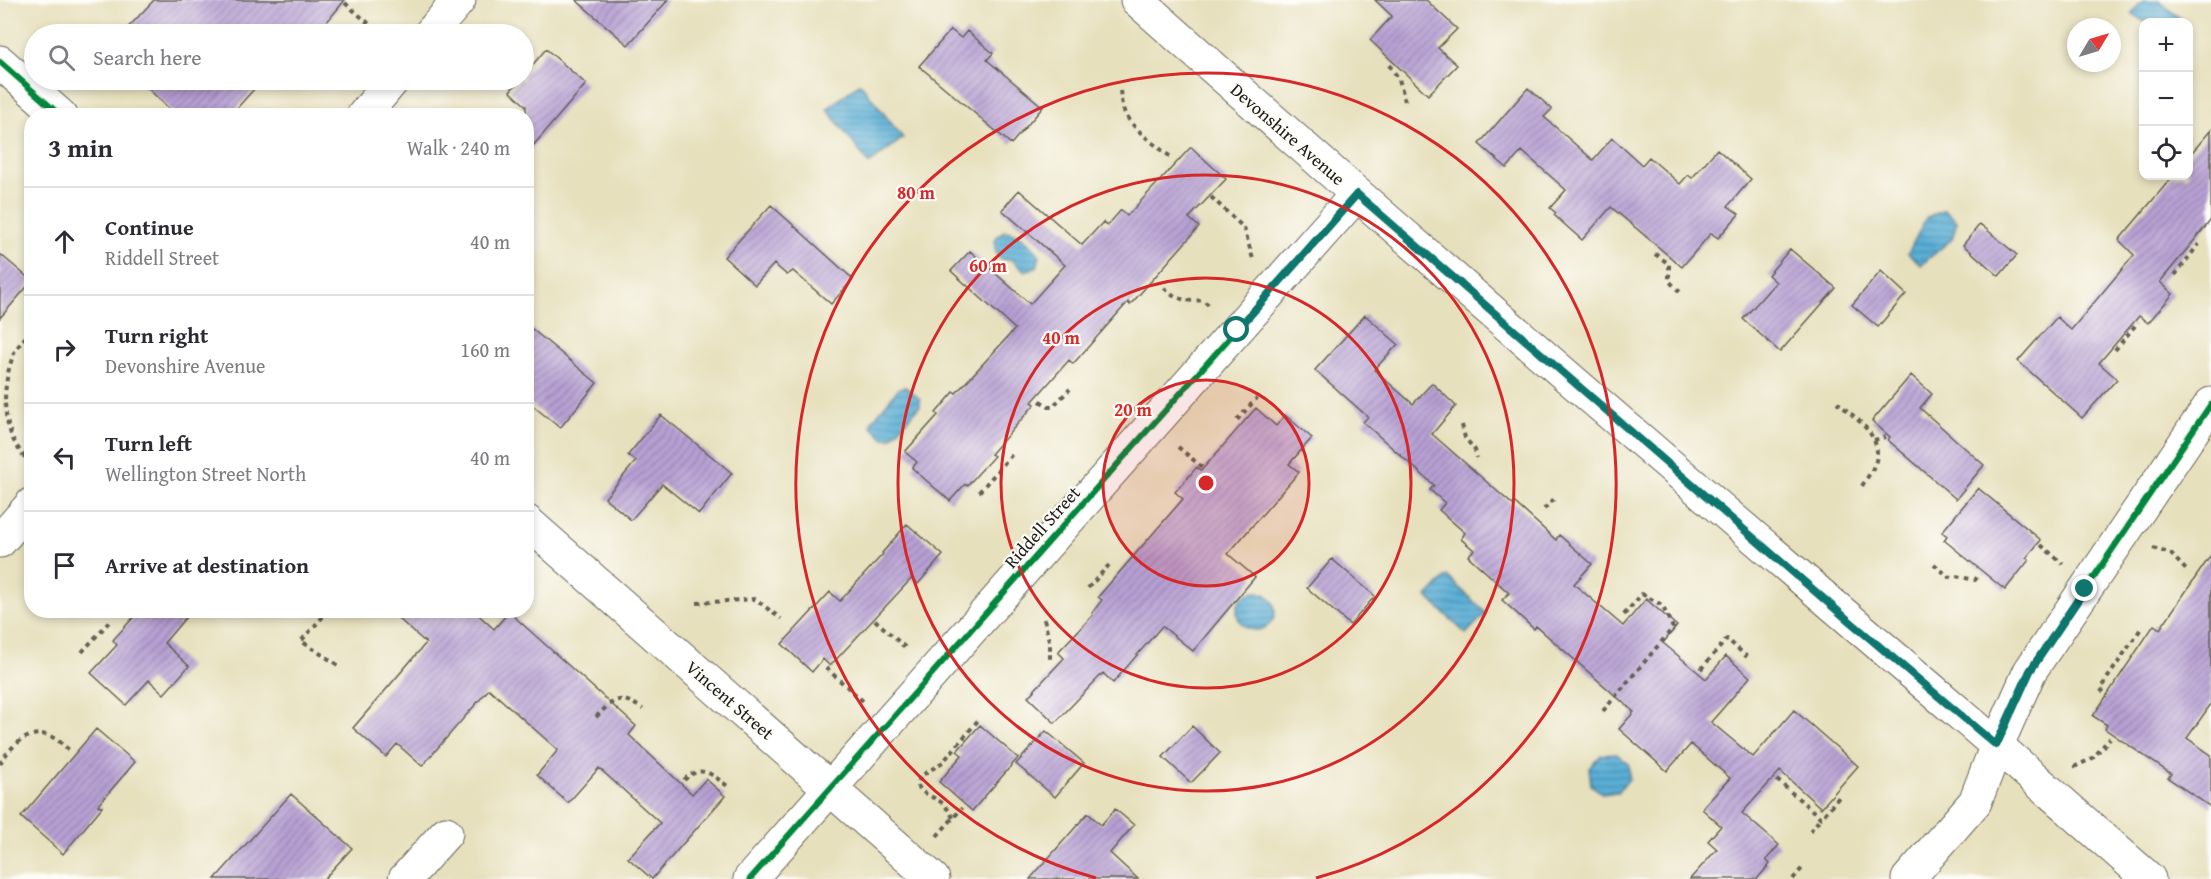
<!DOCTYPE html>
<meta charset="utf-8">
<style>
:root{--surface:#fff;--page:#f7f7f7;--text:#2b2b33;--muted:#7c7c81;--line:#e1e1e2}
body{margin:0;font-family:"Gentium Book Plus",serif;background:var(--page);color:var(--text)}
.controls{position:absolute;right:18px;top:18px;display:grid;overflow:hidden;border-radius:12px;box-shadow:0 3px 9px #0003}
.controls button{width:54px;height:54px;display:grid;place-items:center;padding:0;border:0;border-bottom:2px solid var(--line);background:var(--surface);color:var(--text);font:30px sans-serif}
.compass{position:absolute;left:2067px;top:18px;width:54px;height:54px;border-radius:50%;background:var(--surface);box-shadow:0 3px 9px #0003;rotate:52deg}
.stop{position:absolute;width:18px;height:18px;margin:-14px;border:4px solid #0f766e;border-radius:50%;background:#fff}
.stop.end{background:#0f766e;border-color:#fff;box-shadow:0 2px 6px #0008}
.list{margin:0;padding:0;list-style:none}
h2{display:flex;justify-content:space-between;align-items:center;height:78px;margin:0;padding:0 24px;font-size:26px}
h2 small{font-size:20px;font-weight:400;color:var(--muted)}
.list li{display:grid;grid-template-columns:39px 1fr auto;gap:18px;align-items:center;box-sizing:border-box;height:108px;padding:0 24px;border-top:2px solid var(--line)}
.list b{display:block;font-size:22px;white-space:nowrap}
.list p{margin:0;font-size:20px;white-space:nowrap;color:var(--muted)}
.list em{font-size:20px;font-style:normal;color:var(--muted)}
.icon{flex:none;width:33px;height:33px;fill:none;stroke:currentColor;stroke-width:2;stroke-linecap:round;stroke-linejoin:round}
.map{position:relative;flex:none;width:2211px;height:879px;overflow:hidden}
.search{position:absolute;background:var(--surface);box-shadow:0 3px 9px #0003;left:24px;top:24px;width:510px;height:66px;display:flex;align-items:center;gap:15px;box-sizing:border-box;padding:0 21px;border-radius:33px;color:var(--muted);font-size:22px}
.panel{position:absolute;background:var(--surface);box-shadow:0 3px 9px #0003;left:24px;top:108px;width:510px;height:510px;border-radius:24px}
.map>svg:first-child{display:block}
</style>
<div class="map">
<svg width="2211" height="879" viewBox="0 0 2211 879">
<defs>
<pattern id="water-rules" width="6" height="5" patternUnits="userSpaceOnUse" patternTransform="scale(1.5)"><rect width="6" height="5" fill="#5aaed6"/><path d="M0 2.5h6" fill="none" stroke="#4a8dad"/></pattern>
<pattern id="building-hatch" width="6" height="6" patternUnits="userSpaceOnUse" patternTransform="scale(1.5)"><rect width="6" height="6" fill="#b8a0d4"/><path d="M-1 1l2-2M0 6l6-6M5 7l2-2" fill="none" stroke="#9582ab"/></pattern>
</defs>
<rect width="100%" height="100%" fill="#fdfcf7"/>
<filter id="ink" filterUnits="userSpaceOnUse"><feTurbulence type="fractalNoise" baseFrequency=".0167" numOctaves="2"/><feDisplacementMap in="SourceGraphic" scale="12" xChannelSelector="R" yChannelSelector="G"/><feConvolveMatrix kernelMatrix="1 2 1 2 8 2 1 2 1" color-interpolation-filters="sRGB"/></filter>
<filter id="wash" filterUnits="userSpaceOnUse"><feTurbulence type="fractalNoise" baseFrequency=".008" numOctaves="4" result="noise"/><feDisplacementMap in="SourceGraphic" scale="24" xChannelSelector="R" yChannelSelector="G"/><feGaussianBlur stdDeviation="1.35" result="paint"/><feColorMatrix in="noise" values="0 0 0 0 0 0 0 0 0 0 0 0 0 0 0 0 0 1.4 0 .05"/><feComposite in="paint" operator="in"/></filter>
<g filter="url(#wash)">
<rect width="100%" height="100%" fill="#e7e0bd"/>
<path fill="url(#water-rules)" stroke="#3b6579" stroke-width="1.5" d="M2143 0H2158L2184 22H2144L2132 13Z
M860 83 903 138 869 164 827 109Z
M1944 210 1957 221 1952 239 1921 265 1908 253 1926 218Z
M1004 231C1018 231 1032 244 1040 256L1037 267 1025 271 1010 259 1003 260 997 256C993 244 993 238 1004 231Z
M906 387 920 399V406L891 438H883L871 426 872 421 899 388Z
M1447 576 1486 613 1466 634 1427 597Z
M1237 611a19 19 0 1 1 38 0a19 19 0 1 1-38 0Z
M1617 754 1629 765V779L1618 792 1603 794 1591 785 1589 768 1601 755Z"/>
<g id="blocks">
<path fill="url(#building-hatch)" d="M154 0H345L317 34H122Z
M576 0H668L628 45Z
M1375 0H1426L1457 29 1438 48 1457 65 1428 95 1370 40 1392 16Z
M951 30 961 38 967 31 993 53 987 60 1043 107 1011 144 919 66Z
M546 49 586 84 526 154V106L510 91 520 80H524V75Z
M139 80H262L230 116H177Z
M1528 88 1552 109 1544 117 1593 160 1612 138 1642 165 1649 157 1680 184 1688 175 1692 178 1717 149 1751 179 1728 206 1739 214 1718 238 1711 233 1682 267 1611 207 1582 240 1554 215 1556 213 1550 208 1566 190 1522 151 1507 168 1479 144Z
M2211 130V220L2160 282 2173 294 2148 323 2139 316 2099 363 2117 379 2082 418 2018 361 2057 317 2071 330 2134 255 2119 240 2173 176H2188V157Z
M1191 147 1226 179 1189 218 1199 227 1130 305 1128 302 1073 364 1069 360 1032 402 1035 404 991 454 994 456 967 486 965 484 950 501 912 468 917 462 905 452 938 415 936 413 954 392 956 393 1015 329 951 271 970 251 1030 304 1065 265 1002 210 1019 190 1082 245 1103 222 1107 226 1121 210 1127 216Z
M771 205 853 279 831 304 793 271 787 275 774 264 755 285 724 257Z
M1980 224 2017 255 1999 276 1963 245Z
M1790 249 1836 288 1780 352 1743 319 1776 282 1768 275Z
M0 254 32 281 0 318Z
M1881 271 1906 294 1878 327 1852 305Z
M1365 315 1398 344 1374 370 1413 404 1432 383 1456 406 1432 434 1513 505 1515 503 1556 540 1559 535 1592 564 1574 584 1623 626 1646 599 1677 626 1663 643 1706 679 1726 656 1750 677 1711 722 1753 757 1794 710 1858 766 1821 808 1780 771 1742 813 1779 845 1766 860 1770 864 1757 879H1690L1717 849 1708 841 1721 826 1702 809 1730 778 1691 744 1667 771 1619 729 1634 712 1536 626 1534 629 1502 600 1509 593 1468 556 1474 550 1461 539 1465 533 1439 510 1445 503 1430 490 1434 485 1363 422 1368 417 1315 370Z
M526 324 597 383 560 428 526 400Z
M1911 375 1932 394 1920 408 1984 465 1956 499 1888 440 1890 437 1872 421Z
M1256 408 1276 426 1285 415 1312 438 1289 464 1299 472 1228 554 1255 577 1193 651 1162 626 1113 683 1103 673 1055 723 1028 697 1064 658 1058 652 1093 615 1092 613 1102 600 1098 597 1183 499 1175 492 1197 467 1201 471Z
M661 415 732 473 699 514 662 484 631 520 605 498 636 461 628 455Z
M1978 488 2041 540 2026 558 2029 560 2005 590 1944 540 1947 536 1942 532Z
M907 524 943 555 918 584 912 578 830 666 823 659 812 672 782 644 830 592 840 601 883 554 882 553Z
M2211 555V704L2187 738 2211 755V807L2168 778 2171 774 2105 729 2107 725 2093 716 2154 625 2160 629Z
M1332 559 1375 596 1350 625 1307 588Z
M140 610H192L164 643 189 666 164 694 149 680 126 705 91 673 117 645 113 640Z
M389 610H473L494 629 509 612 636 726 629 735 692 794 706 779 725 796 652 879 628 858 660 823 599 768 568 803 537 775 558 750 489 689 422 766 397 744 386 757 353 728 426 643Z
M980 725 1018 758 972 811 939 782 962 755 957 751Z
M1192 726 1220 753 1191 783 1163 757Z
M96 729 135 762 98 805 102 807 63 854 21 817Z
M1046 731 1084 763 1055 797 1016 764Z
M291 794 352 848 324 879H215Z
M1115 809 1134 825 1110 853 1138 879H1030L1088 813 1101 825Z"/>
</g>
</g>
<g filter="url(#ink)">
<use href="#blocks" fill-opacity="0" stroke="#636154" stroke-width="1.5"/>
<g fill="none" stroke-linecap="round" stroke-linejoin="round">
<g stroke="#636154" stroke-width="35">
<path id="street" d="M430 34 459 0
M0 62 61 116
M363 116 393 80
M526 521 933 879
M0 541 32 504
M1997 745 2030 671 2211 404
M405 879 446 833
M750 879 1357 194"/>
</g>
<g stroke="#636154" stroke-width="35">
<path id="secondary" d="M1137 0C1410 243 1688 481 1966 719 2028 772 2088 826 2149 879
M1908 879 1975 802 1997 745"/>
</g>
<path stroke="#636154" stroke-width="4" stroke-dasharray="4.5 4.5" stroke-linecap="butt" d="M345 3 381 34
M1389 65 1399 79 1405 101
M1120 91C1121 97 1121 105 1124 111 1131 129 1159 147 1173 159
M1211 197 1244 228 1253 259
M1655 254 1669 264V281L1683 295
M2175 275 2199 244
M1164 288C1179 300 1185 302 1203 300L1211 307
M32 330C26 337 18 345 14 353 0 390 0 437 32 464
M2115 350 2138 322
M1040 401 1049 407H1052L1070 389
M1837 402C1855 418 1887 438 1874 466 1871 473 1866 479 1862 486
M1237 420 1257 398
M1462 425 1465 438 1475 450 1477 458
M1874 440 1885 437
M1178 447 1202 467
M979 492 1014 452
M1544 509 1554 499
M2041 545 2063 564
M2153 548 2171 554 2188 572
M1934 564 1949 577 1956 576 1975 580 1980 574
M1088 588 1109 565
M697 603 755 599 781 619
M329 610 301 641 341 667
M1044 619 1050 645V663
M875 620 908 650
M82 652 109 622
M826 668 864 702
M1701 669 1727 639 1747 657
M2104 692 2100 689 2142 627
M1603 711 1673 628 1662 605 1642 594 1622 617
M596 717C615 698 619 694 643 709
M0 764C9 747 32 725 54 738 60 741 64 746 69 750
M2074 767 2093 758 2110 738
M684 780C702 763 712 775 729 787
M1777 780 1821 818 1839 797 1836 794
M953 818C950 812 946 806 941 802 931 795 923 796 917 784L921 776 943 762 980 718
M1810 831 1821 818
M937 836 962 808
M1793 879 1804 866"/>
<use href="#street" stroke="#fff" stroke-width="33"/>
<use href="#secondary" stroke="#fff" stroke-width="33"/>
<g stroke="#fdfcf7" stroke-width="10">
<path id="cycleway" d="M0 62 61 116
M1997 745 2030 671 2211 404
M750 879 1357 194"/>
</g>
<use href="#cycleway" stroke="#00873e" stroke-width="6"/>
</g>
</g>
<g fill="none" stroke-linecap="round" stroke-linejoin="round" filter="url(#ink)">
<path stroke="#0f766e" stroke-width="8" d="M1237 330 1357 194 1847 619 1996 745 2030 671 2085 589"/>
</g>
<circle cx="1206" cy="483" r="103" fill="#d62828" fill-opacity=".12"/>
<g fill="none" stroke="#d62828" stroke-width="3">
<circle cx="1206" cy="483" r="103"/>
<circle cx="1206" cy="483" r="205"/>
<circle cx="1206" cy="483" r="308"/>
<path d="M1096 878A410 410 0 1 1 1316 878"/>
</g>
<g text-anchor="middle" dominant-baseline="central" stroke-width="4.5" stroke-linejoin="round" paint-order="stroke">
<g font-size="18" fill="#1c1c1c" stroke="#fdfcf7">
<text transform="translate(1288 134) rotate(41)">Devonshire Avenue</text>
<text transform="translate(1042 527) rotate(-48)">Riddell Street</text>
<text transform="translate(730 700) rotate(41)">Vincent Street</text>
</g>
</g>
<circle cx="1206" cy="483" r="9" fill="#d62828" stroke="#fdfcf7" stroke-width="3"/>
<g font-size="18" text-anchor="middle" font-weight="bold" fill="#d62828" stroke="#fdfcf7" stroke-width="4.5" stroke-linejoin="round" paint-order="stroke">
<text x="916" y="199">80 m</text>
<text x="988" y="272">60 m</text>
<text x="1061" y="344">40 m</text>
<text x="1133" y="416">20 m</text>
</g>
</svg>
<div class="controls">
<button>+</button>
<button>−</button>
<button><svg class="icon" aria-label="locate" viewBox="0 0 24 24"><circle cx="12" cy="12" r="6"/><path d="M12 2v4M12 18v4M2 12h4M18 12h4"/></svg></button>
</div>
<svg class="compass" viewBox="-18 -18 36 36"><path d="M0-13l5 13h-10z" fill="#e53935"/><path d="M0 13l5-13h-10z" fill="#7c7c81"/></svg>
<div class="stop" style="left:1237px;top:330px"></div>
<div class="stop end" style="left:2085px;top:589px"></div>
<div class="search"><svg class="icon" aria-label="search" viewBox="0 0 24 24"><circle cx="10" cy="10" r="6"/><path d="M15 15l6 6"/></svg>Search here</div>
<section class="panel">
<h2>3 min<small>Walk · 240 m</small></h2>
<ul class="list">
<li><svg class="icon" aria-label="ahead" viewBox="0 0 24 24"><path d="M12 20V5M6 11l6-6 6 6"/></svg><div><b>Continue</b><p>Riddell Street</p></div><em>40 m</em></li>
<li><svg class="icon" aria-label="right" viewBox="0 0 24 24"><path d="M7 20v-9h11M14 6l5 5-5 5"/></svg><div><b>Turn right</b><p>Devonshire Avenue</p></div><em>160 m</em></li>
<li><svg class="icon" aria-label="left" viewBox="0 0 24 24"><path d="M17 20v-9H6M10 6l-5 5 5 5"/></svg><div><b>Turn left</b><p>Wellington Street North</p></div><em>40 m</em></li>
<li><svg class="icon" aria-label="arrive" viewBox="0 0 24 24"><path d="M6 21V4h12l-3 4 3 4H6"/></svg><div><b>Arrive at destination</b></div></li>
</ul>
</section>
</div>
